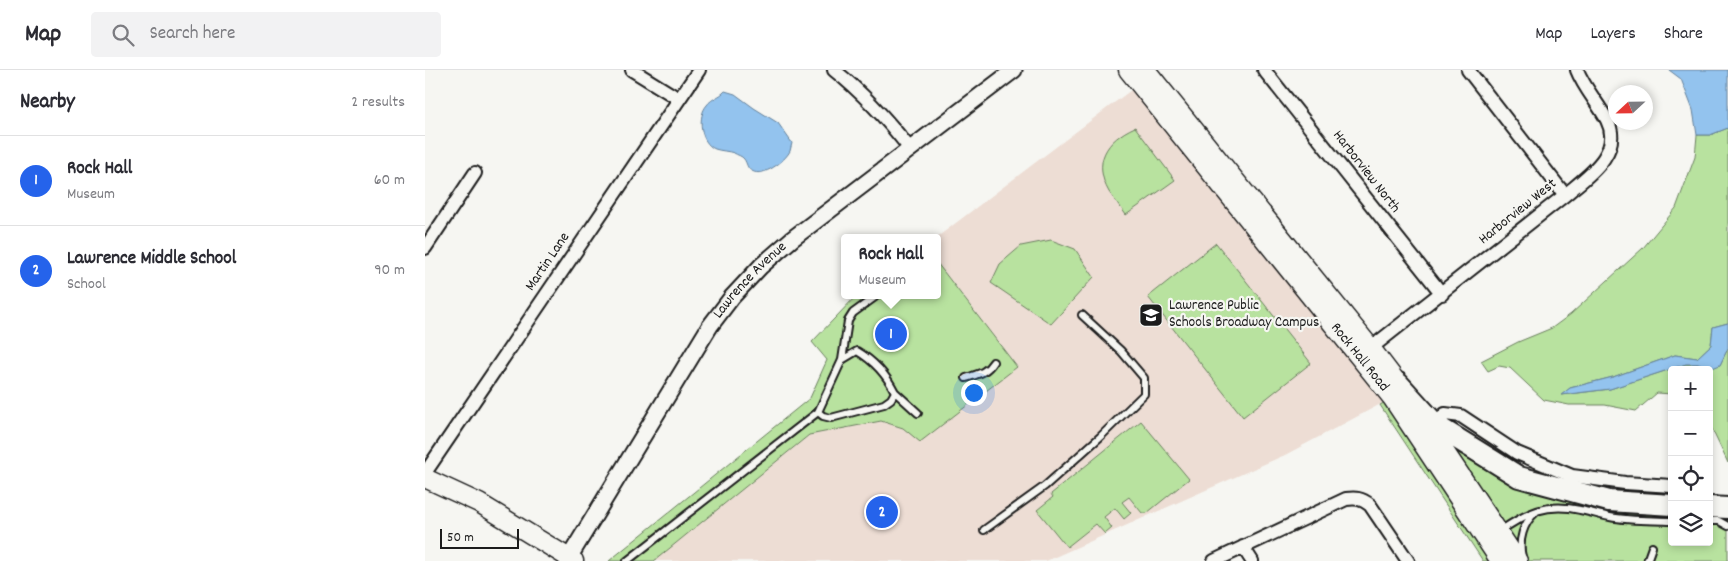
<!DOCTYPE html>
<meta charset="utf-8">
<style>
:root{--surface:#fff;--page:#f2f2f3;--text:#2b2b33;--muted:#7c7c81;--line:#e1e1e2;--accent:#2563eb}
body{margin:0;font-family:Dekko,sans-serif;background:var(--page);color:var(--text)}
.controls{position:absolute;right:15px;bottom:15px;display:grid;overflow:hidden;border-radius:5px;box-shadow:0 2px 8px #0003}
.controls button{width:45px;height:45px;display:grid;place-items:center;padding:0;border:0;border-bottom:1px solid var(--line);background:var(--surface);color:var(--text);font:25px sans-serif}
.compass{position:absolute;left:1183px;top:15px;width:45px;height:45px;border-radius:50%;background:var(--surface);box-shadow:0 2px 8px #0003;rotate:248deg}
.scale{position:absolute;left:15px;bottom:12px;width:79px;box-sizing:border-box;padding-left:5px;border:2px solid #1c1c1c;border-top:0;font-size:14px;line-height:18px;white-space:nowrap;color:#1c1c1c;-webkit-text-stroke:4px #f6f6f2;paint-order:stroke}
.you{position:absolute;left:548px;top:322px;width:18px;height:18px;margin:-12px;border:4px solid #fff;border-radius:50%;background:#1a73e8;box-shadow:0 0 0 8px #1a73e833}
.badge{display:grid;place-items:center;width:32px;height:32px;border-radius:50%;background:var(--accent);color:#fff;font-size:16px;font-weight:700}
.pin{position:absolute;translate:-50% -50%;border:2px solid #fff;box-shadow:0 1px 5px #0006}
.popup{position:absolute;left:416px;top:164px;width:100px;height:65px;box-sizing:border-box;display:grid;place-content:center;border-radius:5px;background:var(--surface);filter:drop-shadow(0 1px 4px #0005);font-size:16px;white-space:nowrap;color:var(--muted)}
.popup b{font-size:19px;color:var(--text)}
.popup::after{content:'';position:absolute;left:50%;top:100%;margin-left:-10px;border:10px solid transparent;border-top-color:var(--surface)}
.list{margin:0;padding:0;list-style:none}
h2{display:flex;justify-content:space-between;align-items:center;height:65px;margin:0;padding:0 20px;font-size:21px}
h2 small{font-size:16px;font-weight:400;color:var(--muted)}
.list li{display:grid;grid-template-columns:32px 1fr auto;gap:15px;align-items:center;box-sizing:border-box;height:90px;padding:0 20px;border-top:1px solid var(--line)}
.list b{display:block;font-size:19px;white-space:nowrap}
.list p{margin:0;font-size:16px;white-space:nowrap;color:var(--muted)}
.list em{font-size:16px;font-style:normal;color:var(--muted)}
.icon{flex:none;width:28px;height:28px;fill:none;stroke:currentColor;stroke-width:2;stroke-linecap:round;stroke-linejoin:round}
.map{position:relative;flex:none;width:1303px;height:491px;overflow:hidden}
header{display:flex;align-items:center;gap:30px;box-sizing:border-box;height:70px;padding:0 25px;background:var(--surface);border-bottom:1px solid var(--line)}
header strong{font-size:24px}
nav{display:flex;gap:28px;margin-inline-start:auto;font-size:18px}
.search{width:350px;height:45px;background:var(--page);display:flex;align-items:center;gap:12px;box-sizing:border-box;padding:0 18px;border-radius:5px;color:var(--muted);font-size:19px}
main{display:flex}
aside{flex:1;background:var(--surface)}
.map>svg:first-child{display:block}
</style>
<header>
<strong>Map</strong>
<div class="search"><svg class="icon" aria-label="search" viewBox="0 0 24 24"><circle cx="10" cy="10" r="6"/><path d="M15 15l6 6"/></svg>Search here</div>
<nav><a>Map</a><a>Layers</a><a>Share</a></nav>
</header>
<main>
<aside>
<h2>Nearby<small>2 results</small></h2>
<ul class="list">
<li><span class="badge">1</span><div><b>Rock Hall</b><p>Museum</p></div><em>60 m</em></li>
<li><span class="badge">2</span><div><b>Lawrence Middle School</b><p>School</p></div><em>90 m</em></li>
</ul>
</aside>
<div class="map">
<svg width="1303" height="491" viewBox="0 0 1303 491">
<rect width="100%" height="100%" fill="#f6f6f2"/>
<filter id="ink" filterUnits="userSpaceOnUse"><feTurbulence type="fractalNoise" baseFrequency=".02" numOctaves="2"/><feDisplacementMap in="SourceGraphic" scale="10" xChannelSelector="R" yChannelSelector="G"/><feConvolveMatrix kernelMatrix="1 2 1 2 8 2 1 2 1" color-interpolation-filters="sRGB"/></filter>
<g filter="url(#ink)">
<path fill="#edddd4" d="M714 14 967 328 860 385 621 491H228L384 365 456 351 478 358 592 297 512 193 511 168Z"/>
<path fill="#b8e29f" stroke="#6a7f5e" d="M710 57 750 110 701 145C696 137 689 130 684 122 667 92 681 70 710 57Z
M1303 58V253L1288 257 1286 275 1272 288 1250 285 1188 307 1145 318 1137 325 1185 319 1261 294 1295 295 1303 278V393L1284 353V300H1247V324L1232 323 1211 341 1180 335H1144L1119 330 1085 298 1074 296 1063 301 1056 291 1093 272 1127 258 1146 244 1218 178 1251 138 1270 87 1272 65H1285Z
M626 170 650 179 669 207 626 254 566 213 575 194 596 176Z
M791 173 886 293 818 347 723 227Z
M512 193 592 297 495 372 478 358 456 351 384 365 229 491H184L385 328 402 290 387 272 432 225H512Z
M966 329 1073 491H1058L955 335Z
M716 351 764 409 722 443H717L704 427 697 432 706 443 699 449 690 438 679 447 687 458 680 464 671 454 642 477 612 440 628 427 626 424Z
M1016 356 1093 405 1247 435V472H1284V437H1303V491H1095L1053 430Z"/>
<path fill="#93c3ee" stroke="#63809a" d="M1244 0H1303V58L1285 65H1272L1268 40 1256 9Z
M300 21 310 24 329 38 353 53 367 73C366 76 366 78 365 81 360 91 338 108 327 101 322 99 322 93 319 89 317 86 312 85 309 83 303 81 296 81 290 79 275 73 272 46 282 35 287 28 295 27 300 21Z
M1303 253V278L1295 295 1285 299 1273 294H1261L1185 319 1136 325 1145 318 1188 307 1250 285 1272 288 1286 275 1288 257Z"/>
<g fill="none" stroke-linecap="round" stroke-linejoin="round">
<g stroke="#1c1c1c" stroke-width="10">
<path id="service" d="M417 290 423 251 428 243 450 227
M541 308C553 304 561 303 568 292
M470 322 493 343
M1284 451H1294L1303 456
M559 460 620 416 675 367 719 324V308L696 281 657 245
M1075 461C1102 443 1121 432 1155 440 1165 442 1175 445 1185 447 1205 451 1226 450 1247 451
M1097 487C1093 471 1098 453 1111 442
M202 491 393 342 417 290 432 281C449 291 461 304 470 322L466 329 459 334 406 348 398 346 393 342
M1222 491 1227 477"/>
</g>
<g stroke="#1c1c1c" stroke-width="16">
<path id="minor" d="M207 0 254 29
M409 0C439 24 462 49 485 79
M839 0 1017 224
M1043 0 1140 125
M0 178 50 103
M946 278 1140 125C1161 107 1199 83 1182 50 1173 33 1159 18 1152 0
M1012 356 1020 344 1036 346 1092 383 1147 406 1200 413 1247 416
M0 403 274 0
M818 477 827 491
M789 491 921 429C931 428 936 428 945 435L983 491"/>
</g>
<g stroke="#1c1c1c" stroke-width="19">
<g id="tertiary">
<path id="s1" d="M142 491 285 256 307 227 336 196 367 169 589 0"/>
</g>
</g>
<g stroke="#1c1c1c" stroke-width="21">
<g id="secondary">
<path id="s2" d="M703 0 967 328 1075 491"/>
<path d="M721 0 946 278 981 324"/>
<path d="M996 346 1093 491"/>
<path d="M0 408 54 433 149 491"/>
</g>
</g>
<g stroke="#1c1c1c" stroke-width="24">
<path id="trunk" d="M973 313 1012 356 1094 407 1184 431 1247 435
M1284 437 1303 438"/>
</g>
<use href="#service" stroke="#f6f6f2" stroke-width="6"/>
<use href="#minor" stroke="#f6f6f2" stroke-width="12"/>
<use href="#tertiary" stroke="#f6f6f2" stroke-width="15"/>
<use href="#secondary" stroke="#f6f6f2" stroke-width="18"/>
<use href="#trunk" stroke="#f6f6f2" stroke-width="20"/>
</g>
</g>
<defs>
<g id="school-square" transform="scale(1.25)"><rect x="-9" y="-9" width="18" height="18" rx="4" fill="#1c1c1c" stroke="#f6f6f2"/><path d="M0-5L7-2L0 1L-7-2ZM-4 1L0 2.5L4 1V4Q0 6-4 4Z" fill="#fff"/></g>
</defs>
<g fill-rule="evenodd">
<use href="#school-square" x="726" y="245"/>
</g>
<g text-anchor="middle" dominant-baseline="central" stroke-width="4.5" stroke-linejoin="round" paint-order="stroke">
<g font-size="15" fill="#1c1c1c" stroke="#f6f6f2">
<text transform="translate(941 102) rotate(52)">Harborview North</text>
<text transform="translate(1093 142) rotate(-39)">Harborview West</text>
<text transform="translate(123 192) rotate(-56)">Martin Lane</text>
<text stroke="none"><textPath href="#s1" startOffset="336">Lawrence Avenue</textPath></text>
<text stroke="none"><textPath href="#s2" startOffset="369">Rock Hall Road</textPath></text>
</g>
<g font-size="15" fill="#1c1c1c" stroke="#f6f6f2" text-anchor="start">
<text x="744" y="236">Lawrence Public<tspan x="744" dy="17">Schools Broadway Campus</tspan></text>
</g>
</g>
</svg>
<div class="controls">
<button>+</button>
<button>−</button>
<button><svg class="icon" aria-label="locate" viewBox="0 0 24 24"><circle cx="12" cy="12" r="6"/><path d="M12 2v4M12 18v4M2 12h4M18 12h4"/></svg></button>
<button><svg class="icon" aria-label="layers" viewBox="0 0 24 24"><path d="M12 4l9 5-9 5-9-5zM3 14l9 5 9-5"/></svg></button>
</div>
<svg class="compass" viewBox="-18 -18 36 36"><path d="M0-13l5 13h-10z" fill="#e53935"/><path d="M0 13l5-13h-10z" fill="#7c7c81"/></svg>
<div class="scale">50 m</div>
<div class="you"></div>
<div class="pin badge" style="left:466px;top:264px">1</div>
<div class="popup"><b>Rock Hall</b>Museum</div>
<div class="pin badge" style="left:457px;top:442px">2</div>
</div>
</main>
